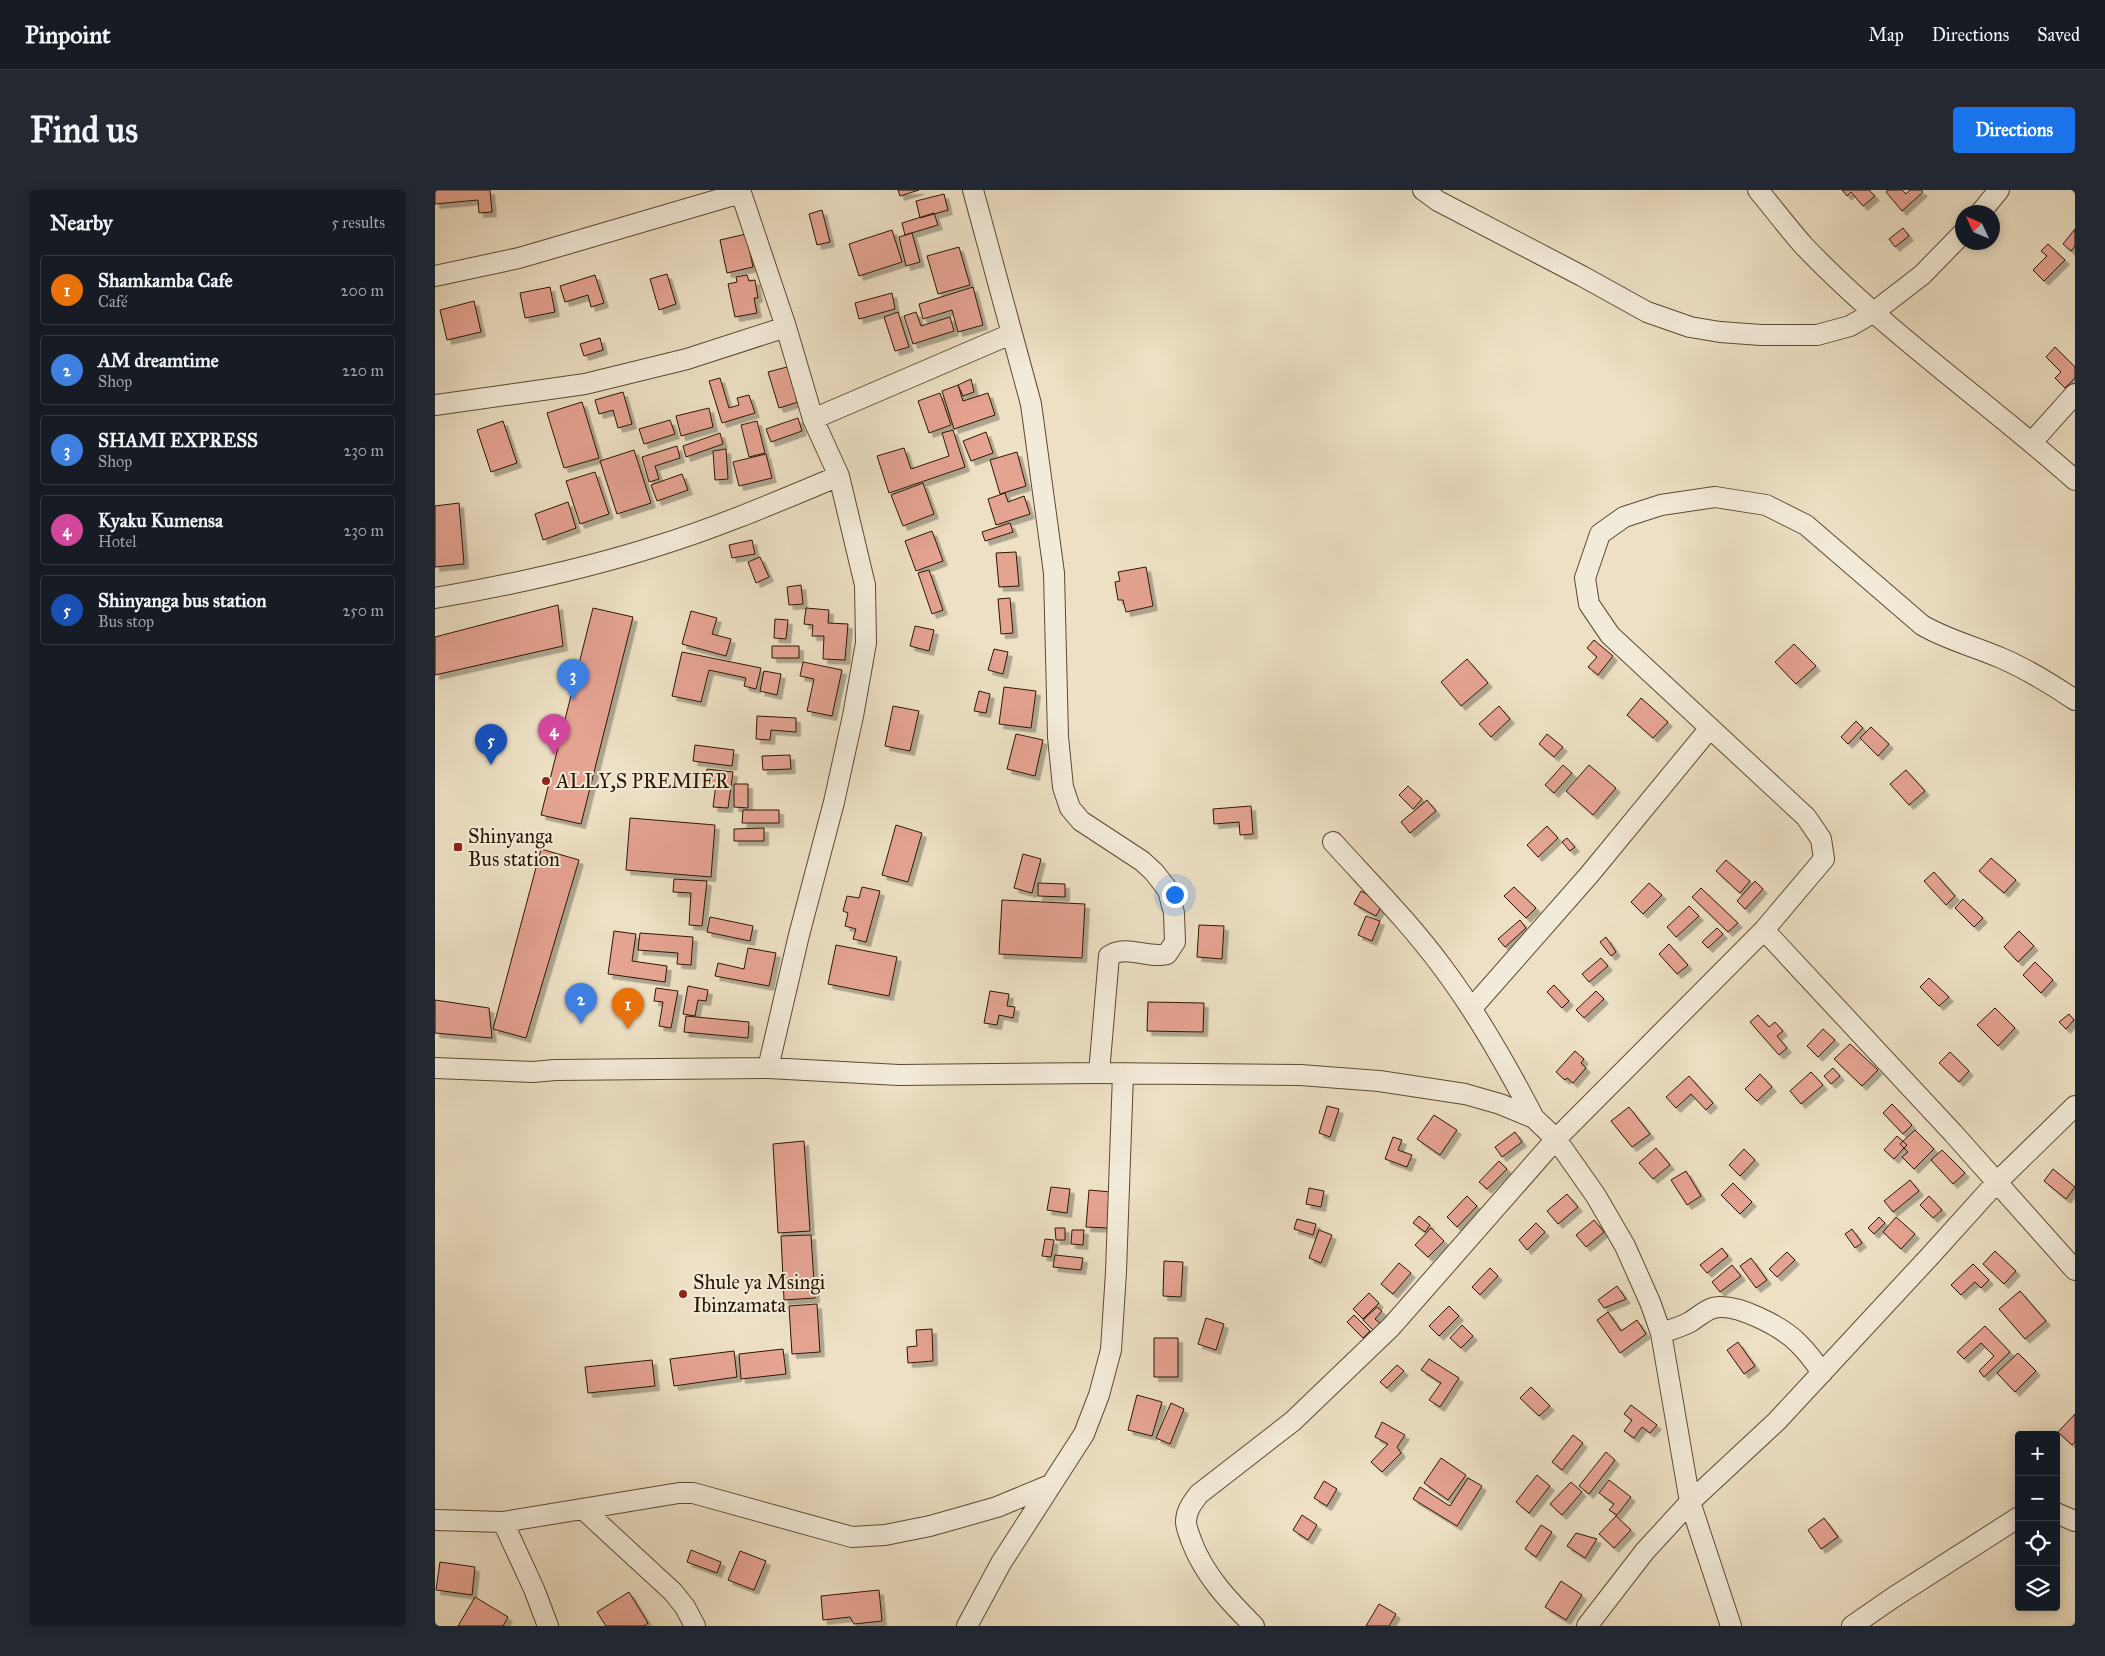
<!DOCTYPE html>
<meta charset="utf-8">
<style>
:root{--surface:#171b24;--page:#242831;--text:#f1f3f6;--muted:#9ea1a6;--line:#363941;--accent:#1a73e8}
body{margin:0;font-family:"IM FELL Great Primer",serif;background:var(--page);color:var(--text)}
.controls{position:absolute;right:15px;bottom:15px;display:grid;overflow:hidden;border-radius:5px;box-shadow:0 2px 12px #0003}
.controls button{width:45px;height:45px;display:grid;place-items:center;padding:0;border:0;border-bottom:1px solid var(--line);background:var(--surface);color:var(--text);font:25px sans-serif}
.compass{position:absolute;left:1520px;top:15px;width:45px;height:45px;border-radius:50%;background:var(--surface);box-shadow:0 2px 12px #0003;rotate:314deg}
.you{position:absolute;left:739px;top:704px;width:18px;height:18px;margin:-12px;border:4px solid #fff;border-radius:50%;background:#1a73e8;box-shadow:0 0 0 8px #1a73e833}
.badge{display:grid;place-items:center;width:32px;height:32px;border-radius:50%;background:var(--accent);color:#fff;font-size:16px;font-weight:700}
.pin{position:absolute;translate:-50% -41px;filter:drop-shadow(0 1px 2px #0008)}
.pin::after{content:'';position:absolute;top:26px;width:18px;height:15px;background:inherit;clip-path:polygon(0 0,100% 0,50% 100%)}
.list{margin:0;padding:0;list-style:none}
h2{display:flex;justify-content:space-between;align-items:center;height:65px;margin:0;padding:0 20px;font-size:21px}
h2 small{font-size:16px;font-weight:400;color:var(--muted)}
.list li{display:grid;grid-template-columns:32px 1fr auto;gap:15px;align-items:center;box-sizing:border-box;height:70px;margin:0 10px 10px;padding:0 10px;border:1px solid var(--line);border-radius:5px}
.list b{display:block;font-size:19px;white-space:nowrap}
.list p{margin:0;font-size:16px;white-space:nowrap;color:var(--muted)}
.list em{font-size:16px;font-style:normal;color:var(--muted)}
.icon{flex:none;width:28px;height:28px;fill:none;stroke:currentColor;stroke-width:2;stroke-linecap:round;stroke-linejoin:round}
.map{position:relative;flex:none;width:1640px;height:1436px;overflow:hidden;border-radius:5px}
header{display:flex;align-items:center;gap:30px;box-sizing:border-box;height:70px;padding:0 25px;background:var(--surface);border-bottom:1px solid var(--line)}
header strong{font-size:24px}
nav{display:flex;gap:28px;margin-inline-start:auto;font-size:18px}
.intro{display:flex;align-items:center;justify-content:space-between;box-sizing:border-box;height:120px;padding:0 30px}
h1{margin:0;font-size:35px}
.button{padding:12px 22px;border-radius:5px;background:var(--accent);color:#fff;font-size:18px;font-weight:700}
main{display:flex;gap:30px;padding:0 30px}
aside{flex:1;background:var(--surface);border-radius:5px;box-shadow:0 2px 12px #0003}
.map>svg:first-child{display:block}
</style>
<header>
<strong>Pinpoint</strong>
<nav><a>Map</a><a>Directions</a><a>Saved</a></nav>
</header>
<div class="intro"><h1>Find us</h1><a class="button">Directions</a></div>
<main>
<aside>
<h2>Nearby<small>5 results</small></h2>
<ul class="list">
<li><span class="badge" style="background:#e8710a">1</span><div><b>Shamkamba Cafe</b><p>Café</p></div><em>200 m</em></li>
<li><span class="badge" style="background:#3f7fe0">2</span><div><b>AM dreamtime</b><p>Shop</p></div><em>220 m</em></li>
<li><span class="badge" style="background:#3f7fe0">3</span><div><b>SHAMI EXPRESS</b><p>Shop</p></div><em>230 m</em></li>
<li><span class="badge" style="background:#d1479c">4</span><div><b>Kyaku Kumensa</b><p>Hotel</p></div><em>230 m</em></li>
<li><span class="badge" style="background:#1a4fb4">5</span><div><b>Shinyanga bus station</b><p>Bus stop</p></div><em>250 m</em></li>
</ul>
</aside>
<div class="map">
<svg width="1640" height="1436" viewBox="0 0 1640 1436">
<defs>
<filter id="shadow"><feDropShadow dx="4.5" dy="4.5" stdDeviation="0" flood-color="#0004"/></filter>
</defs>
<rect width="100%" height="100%" fill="#ede0c4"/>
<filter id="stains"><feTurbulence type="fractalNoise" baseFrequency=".004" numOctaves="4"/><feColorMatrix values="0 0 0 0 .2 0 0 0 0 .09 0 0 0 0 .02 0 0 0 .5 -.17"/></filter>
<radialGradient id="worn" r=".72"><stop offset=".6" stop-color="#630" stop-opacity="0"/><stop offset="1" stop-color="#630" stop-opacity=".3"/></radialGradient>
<path fill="#e5a392" stroke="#2b1801" filter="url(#shadow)" d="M0 0H55L57 22 44 23 43 10 0 14Z
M463 0H484L465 6Z
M1407 0H1434L1440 6 1428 16 1416 2 1412 6Z
M1453 0H1467L1471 4 1475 0H1486L1488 2 1467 21 1451 2Z
M509 4 513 20 485 28 481 11Z
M387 20 395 52 382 55 374 24Z
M499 23 503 35 470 45 467 33Z
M1468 38 1474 46 1460 57 1454 49Z
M1640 39V56L1636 61 1628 54Z
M457 40 467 72 424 86 414 54Z
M477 43 485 72 471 76 464 47Z
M311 44 318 77 292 83 285 50Z
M1613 54 1630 70 1609 91 1598 80 1612 66 1606 61Z
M524 57 535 95 503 104 492 66Z
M232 84 241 114 224 120 215 89Z
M160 85 169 113 156 117 153 105 130 112 125 96Z
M312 85 314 91 320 90 323 108H319L322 123 300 127 293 94 302 92 301 87Z
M115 97 120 122 90 128 85 103Z
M538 97 548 135 523 142 517 120 488 129 484 114Z
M457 103 460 119 424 129 420 113Z
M39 111 46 142 12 150 5 120Z
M463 122 474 157 460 161 449 127Z
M481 122 486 136 515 127 519 141 478 154 469 126Z
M165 148 168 160 149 166 145 154Z
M1620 157 1640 177V188L1630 198 1620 188 1626 182 1611 167Z
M352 177 363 212 344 218 333 182Z
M285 188 294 218 304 215 302 208 314 205 320 223 287 233 274 191Z
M536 189 539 202 528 206 523 195Z
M523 195 528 211 553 203 560 225 519 239 507 201Z
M188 202 197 234 183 238 178 220 164 224 160 210Z
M505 203 516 235 494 243 483 211Z
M147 212 164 268 129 278 112 223Z
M274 218 278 237 246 246 241 226Z
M363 228 367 241 336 252 331 239Z
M235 230 240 244 209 254 204 239Z
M68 231 82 273 56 282 42 240Z
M322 231 330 263 314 267 306 235Z
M518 240 530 277 454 303 442 266 469 258 476 279 514 266 507 243Z
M551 242 558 263 536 271 528 251Z
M285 243 288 254 251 267 248 256Z
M242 256 245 268 220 276 224 289 214 292 207 267Z
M291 259 293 289 280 290 278 261Z
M199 260 216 313 182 324 165 271Z
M582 262 591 296 565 304 555 270Z
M331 264 337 288 304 296 298 272Z
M160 282 174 324 145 334 131 291Z
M247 284 253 300 222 311 216 295Z
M488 293 499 324 468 336 456 305Z
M570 303 573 312 589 306 595 324 561 335 553 309Z
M133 312 141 338 108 350 100 324Z
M24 313 29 374 0 377V316Z
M575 333 578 342 550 351 547 342Z
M497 341 508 371 481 381 470 351Z
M317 350 320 364 297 368 294 355Z
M581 362 584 396 564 397 561 363Z
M325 367 334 387 321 393 313 372Z
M711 377 718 416 691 422 688 410H683L680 392 685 391 683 382Z
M494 380 508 420 497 424 483 383Z
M366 395 368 414 354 415 352 397Z
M575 408 578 443 566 444 563 409Z
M123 415 128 456 0 485V447Z
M158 418 198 427 146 634 106 625Z
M371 418 394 420 393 433 413 434 410 470 388 469 389 446H377L378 435 369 434Z
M256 421 282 428 277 444 296 449 291 466 247 454Z
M340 429 353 430 351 449 339 448Z
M480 436 499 440 494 461 475 456Z
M1159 450 1178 466 1163 485 1153 477 1162 467 1152 458Z
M1359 454 1381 476 1361 494 1340 472Z
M337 456H364V468H337Z
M559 459 573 462 568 484 553 480Z
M247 462 326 478 321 499 309 496 311 488 274 480 266 512 237 506Z
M1032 469 1053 493 1026 516 1006 492Z
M368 472 407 480 397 526 372 521 379 489 365 486Z
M329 481 346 484 342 505 325 501Z
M569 497 601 501 596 538 564 534Z
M544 501 555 504 551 523 539 521Z
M1206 508 1233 532 1218 548 1192 525Z
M458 516 484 521 475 561 450 556Z
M1064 516 1075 529 1056 547 1044 534Z
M322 526 361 528V542L336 540 335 550 321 549Z
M1421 531 1428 538 1413 554 1406 547Z
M1436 537 1454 554 1443 566 1425 548Z
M581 544 608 550 600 586 572 579Z
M1112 544 1128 557 1119 567 1104 554Z
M260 555 299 560 297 576 258 571Z
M355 565 356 579 328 580 327 566Z
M1128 575 1137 583 1119 603 1110 595Z
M1154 575 1181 598 1158 625 1131 601Z
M272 579 298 582 293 618 278 617 281 594 270 592Z
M1471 580 1490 601 1474 615 1455 594Z
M299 594H313V618L299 617Z
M973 596 987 609 978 619 964 605Z
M992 610 1001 621 975 643 966 632Z
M816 616 818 644 805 645 804 632 779 634 778 619Z
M308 620H344V633H307Z
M195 628 280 635 276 687 191 680Z
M461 635 487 643 473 692 447 685Z
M1112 636 1123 648 1103 667 1092 655Z
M329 638V651H299V639Z
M1132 648 1140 657 1135 661 1127 652Z
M106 659 144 670 91 848 58 839Z
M588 664 606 669 597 703 579 698Z
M1556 668 1581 690 1569 703 1544 681Z
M1291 670 1315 691 1305 703 1281 681Z
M1499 682 1520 706 1511 715 1489 691Z
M239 689 272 691 267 736 254 735 256 703 238 702Z
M1320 691 1328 699 1310 719 1302 711Z
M603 693 630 694V707L603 706Z
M1214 693 1227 705 1208 724 1196 712Z
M427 697 445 701 431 752 418 749 421 739 410 736 413 723 408 721 412 706 424 708Z
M1079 697 1101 718 1091 728 1069 706Z
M1266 698 1303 733 1293 742 1257 707Z
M926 701 948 714 941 726 919 714Z
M1528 709 1548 728 1539 737 1520 718Z
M567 710 650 714 647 768 564 764Z
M1254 716 1264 726 1241 747 1232 737Z
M931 726 945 731 937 751 923 745Z
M275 727 318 736 315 751 272 742Z
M1085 730 1091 738 1070 757 1063 749Z
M764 735 789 736 787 769 762 767Z
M1282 738 1288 744 1273 758 1267 752Z
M179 741 201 744 197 771 232 776 230 792 173 784Z
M1584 741 1599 756 1583 772 1569 757Z
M205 743 258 747 256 775 242 774 243 763 203 760Z
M1171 747 1181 762 1176 766 1165 752Z
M1234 754 1253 775 1242 784 1224 764Z
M401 755 462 767 454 806 393 794Z
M313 758 341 763 334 796 280 786 283 773 309 779Z
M1166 768 1173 776 1154 792 1147 784Z
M1600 772 1618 790 1606 803 1588 785Z
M1494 788 1514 807 1504 816 1485 797Z
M1119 795 1134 811 1127 818 1112 802Z
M253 796 273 800 271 811 263 810 260 826 248 824Z
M221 798 243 801 236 838 224 836 228 812 219 811Z
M555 801 574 804 572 816 580 817 578 828 564 825 562 835 549 833Z
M1161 801 1169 809 1149 828 1141 820Z
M0 810 54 818 57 848 0 843Z
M713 812 769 813 768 842 712 841Z
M1560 818 1580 838 1563 856 1542 835Z
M1634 824 1639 830 1631 839 1624 832Z
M1323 825 1334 837 1340 832 1348 841 1342 846 1352 858 1344 865 1315 832Z
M251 826 314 832 313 848 249 842Z
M1388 839 1400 850 1383 867 1372 856Z
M1415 854 1443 880 1427 896 1399 869Z
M1140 861 1149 869 1146 873 1151 878 1138 893 1132 888 1130 890 1121 882Z
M1515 862 1534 881 1524 892 1504 873Z
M1398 878 1405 886 1396 894 1389 886Z
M1376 882 1388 895 1366 914 1355 901Z
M1325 884 1337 897 1322 911 1310 899Z
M1254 886 1278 913 1271 920 1256 904 1241 918 1231 907Z
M1457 914 1477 935 1468 944 1448 923Z
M892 916 904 919 895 947 884 943Z
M1194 917 1215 944 1197 957 1176 931Z
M999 925 1022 940 1005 965 982 949Z
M1480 940 1499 959 1479 979 1467 967 1473 962 1465 954Z
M1080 942 1087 952 1067 967 1060 957Z
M1462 946 1472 955 1459 969 1449 960Z
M958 947 967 950 963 960 977 965 972 977 950 969Z
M369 951 375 1041 343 1043 338 954Z
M1221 958 1235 975 1218 989 1204 973Z
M1309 959 1320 970 1305 986 1294 975Z
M1507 960 1530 983 1518 994 1496 970Z
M1064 971 1072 979 1052 999 1044 992Z
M1618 979 1640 997 1631 1009 1609 991Z
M1251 981 1266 1006 1252 1015 1236 990Z
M1475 990 1484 1001 1458 1022 1449 1011Z
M1298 993 1317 1012 1305 1024 1286 1005Z
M616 997 635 999 632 1023 612 1020Z
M874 998 889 1001 886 1017 871 1014Z
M654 1000 676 1002 673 1038 651 1037Z
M1132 1004 1143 1017 1123 1034 1112 1021Z
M1032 1006 1042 1016 1022 1037 1012 1027Z
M1494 1006 1507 1020 1498 1028 1485 1015Z
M984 1026 995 1035 990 1042 978 1033Z
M1444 1027 1450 1033 1439 1044 1433 1038Z
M1461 1027 1480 1044 1466 1059 1448 1042Z
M862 1029 881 1034 878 1045 859 1039Z
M1159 1030 1169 1042 1151 1057 1141 1045Z
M1101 1033 1110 1042 1092 1060 1084 1050Z
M620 1038H630V1050H621Z
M996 1038 1009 1051 993 1067 980 1055Z
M1417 1039 1427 1053 1420 1058 1410 1044Z
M637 1040H649L648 1055 636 1054Z
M884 1040 897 1045 886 1073 874 1068Z
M376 1045 380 1108 349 1110 346 1046Z
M610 1049 619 1050 616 1067 607 1066Z
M1287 1058 1293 1066 1272 1083 1265 1075Z
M1560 1061 1581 1081 1569 1094 1548 1074Z
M1352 1062 1360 1070 1342 1087 1334 1079Z
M620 1065 648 1068 646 1080 618 1077Z
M1316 1068 1332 1090 1321 1098 1305 1076Z
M729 1071 748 1072 746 1107 728 1106Z
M964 1073 976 1083 958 1104 946 1094Z
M1538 1074 1554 1090 1546 1098 1540 1092 1526 1105 1516 1095Z
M1297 1075 1306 1086 1285 1102 1277 1092Z
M1055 1078 1063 1086 1045 1105 1037 1097Z
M1182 1096 1191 1109 1169 1118 1163 1110Z
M1585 1101 1611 1131 1590 1149 1564 1119Z
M934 1103 944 1113 928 1129 918 1119Z
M382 1114 385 1162 357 1164 354 1116Z
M1014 1116 1024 1126 1004 1146 994 1136Z
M942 1117 947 1121 940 1129 946 1134 939 1141 928 1130Z
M1173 1122 1186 1141 1202 1130 1211 1144 1185 1163 1162 1130Z
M919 1125 935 1141 928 1148 912 1132Z
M771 1128 789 1134 781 1160 763 1154Z
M1027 1135 1038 1146 1026 1158 1015 1148Z
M1550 1136 1575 1162 1549 1187 1544 1181 1559 1166 1546 1153 1529 1169 1522 1162Z
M497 1139 498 1171 473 1173 472 1157 482 1156 481 1140Z
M719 1148H743V1187H719Z
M1303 1152 1320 1176 1309 1184 1292 1160Z
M348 1159 351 1184 306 1189 304 1164Z
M299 1161 302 1187 239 1196 235 1169Z
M1583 1163 1601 1181 1580 1202 1562 1183Z
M994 1169 1024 1188 1005 1217 994 1210 1006 1193 986 1180Z
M217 1170 220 1196 153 1203 150 1177Z
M962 1175 969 1181 952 1198 945 1192Z
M1096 1197 1115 1216 1104 1226 1085 1208Z
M702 1205 727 1212 717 1246 693 1240Z
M736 1213 749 1219 735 1254 721 1248Z
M1196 1215 1222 1235 1215 1243 1207 1237 1199 1248 1189 1241 1197 1230 1189 1224Z
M1640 1224V1252L1637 1255 1623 1242Z
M947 1232 970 1245 962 1257 966 1263 947 1282 936 1272 953 1254 940 1247Z
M1138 1245 1148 1253 1127 1280 1117 1272Z
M1171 1262 1180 1270 1154 1304 1144 1296Z
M1006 1268 1031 1285 1013 1310 989 1293Z
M1102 1285 1115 1296 1094 1323 1081 1312Z
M1033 1288 1047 1296 1022 1336 978 1309 985 1297 1015 1316Z
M1174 1290 1196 1307 1182 1325 1174 1320 1179 1314 1164 1303Z
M889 1291 902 1299 892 1316 879 1308Z
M1136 1292 1147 1302 1127 1325 1115 1314Z
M867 1325 882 1335 873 1350 858 1340Z
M1181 1326 1196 1340 1179 1358 1164 1344Z
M1389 1328 1403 1347 1386 1359 1373 1340Z
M1106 1335 1117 1342 1101 1367 1090 1359Z
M1141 1343 1162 1349 1150 1368 1132 1356Z
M256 1360 286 1372 282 1383 252 1372Z
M305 1361 331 1371 319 1400 293 1390Z
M5 1372 40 1377 37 1405 1 1400Z
M1126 1391 1147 1405 1131 1430 1110 1417Z
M444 1400 447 1431 419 1434 415 1427 388 1430 386 1406Z
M194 1402 213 1433 209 1436H171L162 1422Z
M40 1407 73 1427 68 1436H23Z
M944 1414 961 1424 954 1436H931Z"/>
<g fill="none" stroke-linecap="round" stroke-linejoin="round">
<g stroke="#5c4a32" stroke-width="22">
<path id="minor" d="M305 0 351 137 378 229 404 286 430 395 431 453 418 526 399 612 364 745 333 878
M538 0 596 214 619 383 623 547 628 597 635 618 646 631 707 671 719 682 733 700 739 723 740 752 732 764C713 769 691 754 674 766L664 883
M988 0 1003 11 1147 86 1212 122 1255 137 1285 142 1326 145H1382L1415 136 1439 122 1487 85 1528 43
M1323 0C1338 18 1353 38 1369 56 1451 142 1551 211 1640 290
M1546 22 1564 0
M0 86 84 68 306 3
M0 215 150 194 252 169 351 137
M378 229 576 144
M1597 252 1640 204
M0 408C75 395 150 379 222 356 284 337 344 311 404 286
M898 652C935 693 975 733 1008 778 1044 826 1072 876 1099 928
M1329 740 1518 943 1640 1080
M1037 818 1154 685 1275 538
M0 878 98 882 120 880 333 878 464 885 664 883 865 885 944 891 1030 904 1065 914 1099 928 1121 949 1161 1006 1190 1056 1215 1112 1226 1143 1255 1312 1296 1436
M1226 1143C1235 1140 1246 1137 1255 1132 1263 1127 1269 1121 1278 1118 1301 1112 1347 1137 1363 1153 1372 1162 1380 1172 1387 1183
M148 1319 238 1402 250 1417 260 1436
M1621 1323 1640 1331
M0 1330 68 1332 244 1303H258L417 1347 450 1345 495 1336 562 1317 615 1295
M68 1332 99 1399 113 1436
M532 1436 566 1373 649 1244 664 1205 676 1160 681 1082 688 884
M819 1436C793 1410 769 1385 756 1350 754 1344 751 1337 751 1332 751 1321 757 1313 764 1304L858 1231 956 1137 1121 949 1329 740 1389 669 1386 649 1371 627 1175 445 1154 414 1150 388 1165 344 1189 327 1226 315 1280 307 1331 315 1371 335 1487 435C1512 450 1539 456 1566 468 1592 479 1616 494 1640 510
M1152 1436 1210 1361 1255 1312 1342 1231 1496 1065 1561 993 1640 916
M1417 1436 1459 1407 1584 1327"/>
</g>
<use href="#minor" stroke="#f3ebd9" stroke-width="20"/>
</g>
<g fill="#8f2418" stroke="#f3ebd9" stroke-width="2">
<circle cx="111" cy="591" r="5"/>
<rect x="18" y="652" width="10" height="10" rx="2.5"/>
<circle cx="248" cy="1104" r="5"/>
</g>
<g text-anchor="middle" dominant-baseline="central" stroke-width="4" stroke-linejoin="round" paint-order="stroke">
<g font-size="20" fill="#2b1801" stroke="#f3ebd9" text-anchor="start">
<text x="121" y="591">ALLY,S PREMIER</text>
<text x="33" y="646">Shinyanga<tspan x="33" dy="23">Bus station</tspan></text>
<text x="258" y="1092">Shule ya Msingi<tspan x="258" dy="23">Ibinzamata</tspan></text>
</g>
</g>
<rect width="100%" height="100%" filter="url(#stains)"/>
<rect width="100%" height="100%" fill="url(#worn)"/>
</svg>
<div class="controls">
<button>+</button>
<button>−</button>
<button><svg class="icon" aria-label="locate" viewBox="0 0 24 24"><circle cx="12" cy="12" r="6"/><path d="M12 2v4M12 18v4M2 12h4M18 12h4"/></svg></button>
<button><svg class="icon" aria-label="layers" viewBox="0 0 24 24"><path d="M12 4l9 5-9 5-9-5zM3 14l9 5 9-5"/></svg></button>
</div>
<svg class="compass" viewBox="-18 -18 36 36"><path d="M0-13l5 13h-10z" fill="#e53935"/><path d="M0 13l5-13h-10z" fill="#9ea1a6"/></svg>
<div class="you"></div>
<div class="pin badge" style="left:193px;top:839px;background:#e8710a">1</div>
<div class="pin badge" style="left:146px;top:834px;background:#3f7fe0">2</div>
<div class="pin badge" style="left:138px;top:510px;background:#3f7fe0">3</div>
<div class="pin badge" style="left:119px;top:565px;background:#d1479c">4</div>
<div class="pin badge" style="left:56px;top:575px;background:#1a4fb4">5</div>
</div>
</main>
